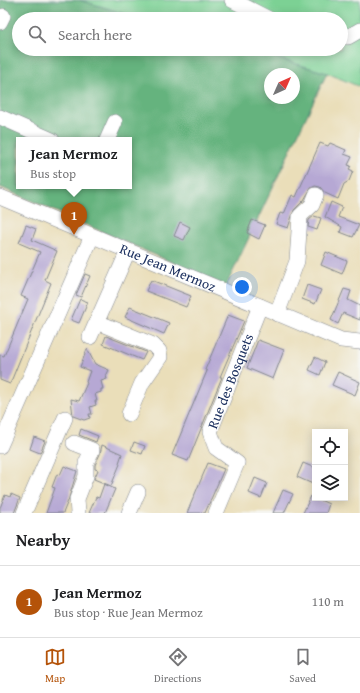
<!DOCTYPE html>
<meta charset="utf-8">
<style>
:root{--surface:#fff;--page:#f2f2f2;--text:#202124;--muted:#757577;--line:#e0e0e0;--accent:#b45309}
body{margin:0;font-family:"Gentium Book Plus",serif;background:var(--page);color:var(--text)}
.controls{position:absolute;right:12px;bottom:12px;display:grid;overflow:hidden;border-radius:0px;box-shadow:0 2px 10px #0003}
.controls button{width:36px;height:36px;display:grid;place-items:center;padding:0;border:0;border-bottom:1px solid var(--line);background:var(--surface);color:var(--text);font:20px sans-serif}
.compass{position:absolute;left:264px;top:68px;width:36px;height:36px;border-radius:50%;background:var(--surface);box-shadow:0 2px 10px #0003;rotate:45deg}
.you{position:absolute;left:242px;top:287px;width:14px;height:14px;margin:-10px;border:3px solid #fff;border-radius:50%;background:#1a73e8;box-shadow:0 0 0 6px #1a73e833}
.badge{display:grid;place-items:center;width:26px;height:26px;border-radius:50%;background:var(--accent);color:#fff;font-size:13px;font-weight:700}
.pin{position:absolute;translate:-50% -33px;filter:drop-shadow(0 1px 2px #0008)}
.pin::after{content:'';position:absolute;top:21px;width:14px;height:12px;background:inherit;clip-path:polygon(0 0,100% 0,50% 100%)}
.popup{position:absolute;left:16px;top:137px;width:116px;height:52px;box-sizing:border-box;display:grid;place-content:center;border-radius:0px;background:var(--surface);filter:drop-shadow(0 1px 3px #0005);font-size:13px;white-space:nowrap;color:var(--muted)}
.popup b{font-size:15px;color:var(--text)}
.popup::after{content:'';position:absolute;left:50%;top:100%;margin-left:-8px;border:8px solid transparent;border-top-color:var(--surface)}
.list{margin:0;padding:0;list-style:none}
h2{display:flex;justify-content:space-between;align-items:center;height:52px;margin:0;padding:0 16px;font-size:17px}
h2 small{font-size:13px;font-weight:400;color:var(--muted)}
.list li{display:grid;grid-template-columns:26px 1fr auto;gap:12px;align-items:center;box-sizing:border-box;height:72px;padding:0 16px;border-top:1px solid var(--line)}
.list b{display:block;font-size:15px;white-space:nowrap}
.list p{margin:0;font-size:13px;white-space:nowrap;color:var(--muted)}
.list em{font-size:13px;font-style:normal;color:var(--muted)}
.icon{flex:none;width:22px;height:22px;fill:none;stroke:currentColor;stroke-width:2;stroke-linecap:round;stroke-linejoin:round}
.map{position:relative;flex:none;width:360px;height:513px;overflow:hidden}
.search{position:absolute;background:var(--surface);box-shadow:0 2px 10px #0003;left:12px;right:12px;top:12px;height:44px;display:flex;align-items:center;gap:10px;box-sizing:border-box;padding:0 14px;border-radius:22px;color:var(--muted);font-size:15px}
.sheet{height:124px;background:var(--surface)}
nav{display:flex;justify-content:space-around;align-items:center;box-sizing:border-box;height:56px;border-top:1px solid var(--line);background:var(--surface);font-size:11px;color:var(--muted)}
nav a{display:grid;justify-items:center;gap:2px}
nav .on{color:var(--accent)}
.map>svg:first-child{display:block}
</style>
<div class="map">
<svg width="360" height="513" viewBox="0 0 360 513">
<rect width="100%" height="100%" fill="#f6f6f2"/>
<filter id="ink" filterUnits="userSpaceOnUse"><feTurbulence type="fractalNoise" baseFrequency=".025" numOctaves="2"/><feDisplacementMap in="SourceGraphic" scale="8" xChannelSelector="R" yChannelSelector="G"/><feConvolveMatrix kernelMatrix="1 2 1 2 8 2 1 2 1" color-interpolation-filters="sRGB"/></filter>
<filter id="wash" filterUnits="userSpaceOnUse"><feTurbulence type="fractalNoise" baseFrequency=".012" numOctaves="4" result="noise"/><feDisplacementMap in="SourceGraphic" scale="16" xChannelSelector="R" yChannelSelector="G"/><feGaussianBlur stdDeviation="0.9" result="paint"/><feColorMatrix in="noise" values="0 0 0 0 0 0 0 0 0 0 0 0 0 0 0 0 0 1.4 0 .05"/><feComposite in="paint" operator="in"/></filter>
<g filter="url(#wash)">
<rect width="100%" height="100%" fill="#eadeb9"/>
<path fill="#7cd194" stroke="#4c8079" d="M79 0H360V87L327 73 245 49H341V19H143Z"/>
<path fill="#65b37e" stroke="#40716e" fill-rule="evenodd" d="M0 0H79L143 19H19V49H245L327 73 226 286 0 187ZM270 74H294V98H270ZM19 140H129V186H19Z"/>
<g id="blocks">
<path fill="#b6a8d4" d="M320 143 328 146 330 143 346 150 344 154 352 157 348 165 351 166 349 169 353 171 349 181 344 184 338 199 325 193 320 187 315 186 311 188 304 200 294 210 288 228 276 224 280 213 284 214 292 195 296 197Z
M331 202 342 207 338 217 359 225 353 237 340 232 342 227 325 217Z
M314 216 321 218 317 230 308 227 309 220Z
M252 220 265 225 259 239 247 233Z
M180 222 190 227 184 240 174 236Z
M26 225 36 229 32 240 57 251 45 280 51 283 10 384 0 380V355L4 356 28 299 21 296 40 252 19 243Z
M326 252 347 261 342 274 321 265Z
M85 274 90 276 81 297 76 295Z
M151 280 191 296 186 307 146 291Z
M307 285 321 290 315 304 302 299Z
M344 289 351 291 348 300 360 306V320L343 313 338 324 331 320Z
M80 299 88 302 79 323 71 320Z
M130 307 169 323 164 334 125 317Z
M228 315 244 321 220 377H222L188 461 172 455 207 371 205 370Z
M106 336 146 352 142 360 103 344Z
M258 340 284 350 273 379 247 368Z
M87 349 95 364 109 370 106 376 107 379 101 381 103 389H101V392L95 394 97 401H95L96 405 90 407 92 414H89L90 418 84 420 73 416 71 399 79 401 87 383 86 382 90 371 80 367Z
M315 357 325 362 320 375 309 370Z
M338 372 360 382 355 395 332 385Z
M81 429 98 436 96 442 79 435Z
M34 437 45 441 40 453 30 449Z
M134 442 145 446 142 454 131 450Z
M102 445 122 454 119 463 120 464 111 486 94 479 98 470 95 469V465L100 454Z
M208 463 224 469 205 513H187Z
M303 463 315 468V485L297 477Z
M64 466 77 471 68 501 63 513H46L55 488 52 487 57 474 60 475Z
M255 478 267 483 261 498 249 493Z
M104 484 115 489 105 513H89L96 497 99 498Z
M283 490 293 494 284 513H273Z
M11 494 20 498 14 513H0V508L5 495 10 497Z
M311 496 329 504 326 513H303Z"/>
</g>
</g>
<g filter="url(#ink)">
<use href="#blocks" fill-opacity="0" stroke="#82868c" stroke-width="1"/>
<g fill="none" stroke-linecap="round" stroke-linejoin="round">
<g stroke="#82868c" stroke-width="16">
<g id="minor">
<path d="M232 0 269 19"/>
<path d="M0 22 3 16"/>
<path d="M341 37H348L360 30"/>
<path d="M0 117 52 140"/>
<path d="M107 140 115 122"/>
<path id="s1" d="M0 197 341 340 360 342"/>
<path d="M277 314 297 261 300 216 312 205 316 195"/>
<path d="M97 322 153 345 159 351 160 357 142 383 129 414"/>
<path d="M90 337 128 251"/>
<path d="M74 443 92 450 86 463V476L77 499 78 513"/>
<path d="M0 446 92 236"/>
<path d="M24 513 65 418"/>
<path d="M129 513 138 492"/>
<path id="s2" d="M216 513 237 463 216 448 210 432 260 306"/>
</g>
</g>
<use href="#minor" stroke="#fff" stroke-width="15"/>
</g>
</g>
<g text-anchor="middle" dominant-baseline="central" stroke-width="3" stroke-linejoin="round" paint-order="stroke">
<g font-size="14" fill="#1b2f5e" stroke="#f6f6f2">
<text stroke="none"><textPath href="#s1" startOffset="182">Rue Jean Mermoz</textPath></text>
<text stroke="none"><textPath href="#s2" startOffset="152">Rue des Bosquets</textPath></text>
</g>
</g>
</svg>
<div class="controls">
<button><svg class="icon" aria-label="locate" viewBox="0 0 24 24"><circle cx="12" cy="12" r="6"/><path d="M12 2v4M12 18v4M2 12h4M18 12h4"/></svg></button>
<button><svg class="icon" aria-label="layers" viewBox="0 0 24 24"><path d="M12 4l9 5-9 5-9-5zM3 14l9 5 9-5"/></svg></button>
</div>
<svg class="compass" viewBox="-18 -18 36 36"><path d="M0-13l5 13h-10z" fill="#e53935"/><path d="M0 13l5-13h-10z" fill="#757577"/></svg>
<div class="you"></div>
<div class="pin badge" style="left:74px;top:235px">1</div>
<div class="popup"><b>Jean Mermoz</b>Bus stop</div>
<div class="search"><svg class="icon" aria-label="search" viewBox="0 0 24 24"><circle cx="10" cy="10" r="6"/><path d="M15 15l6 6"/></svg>Search here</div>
</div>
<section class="sheet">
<h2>Nearby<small></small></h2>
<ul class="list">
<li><span class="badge">1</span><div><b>Jean Mermoz</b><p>Bus stop · Rue Jean Mermoz</p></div><em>110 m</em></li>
</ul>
</section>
<nav>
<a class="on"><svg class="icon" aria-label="map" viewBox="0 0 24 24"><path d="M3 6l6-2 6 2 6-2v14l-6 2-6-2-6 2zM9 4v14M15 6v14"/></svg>Map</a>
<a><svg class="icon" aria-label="directions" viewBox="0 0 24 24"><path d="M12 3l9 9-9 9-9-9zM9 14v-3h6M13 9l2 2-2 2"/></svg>Directions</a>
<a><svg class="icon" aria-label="saved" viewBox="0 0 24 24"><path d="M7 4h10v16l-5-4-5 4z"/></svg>Saved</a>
</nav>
